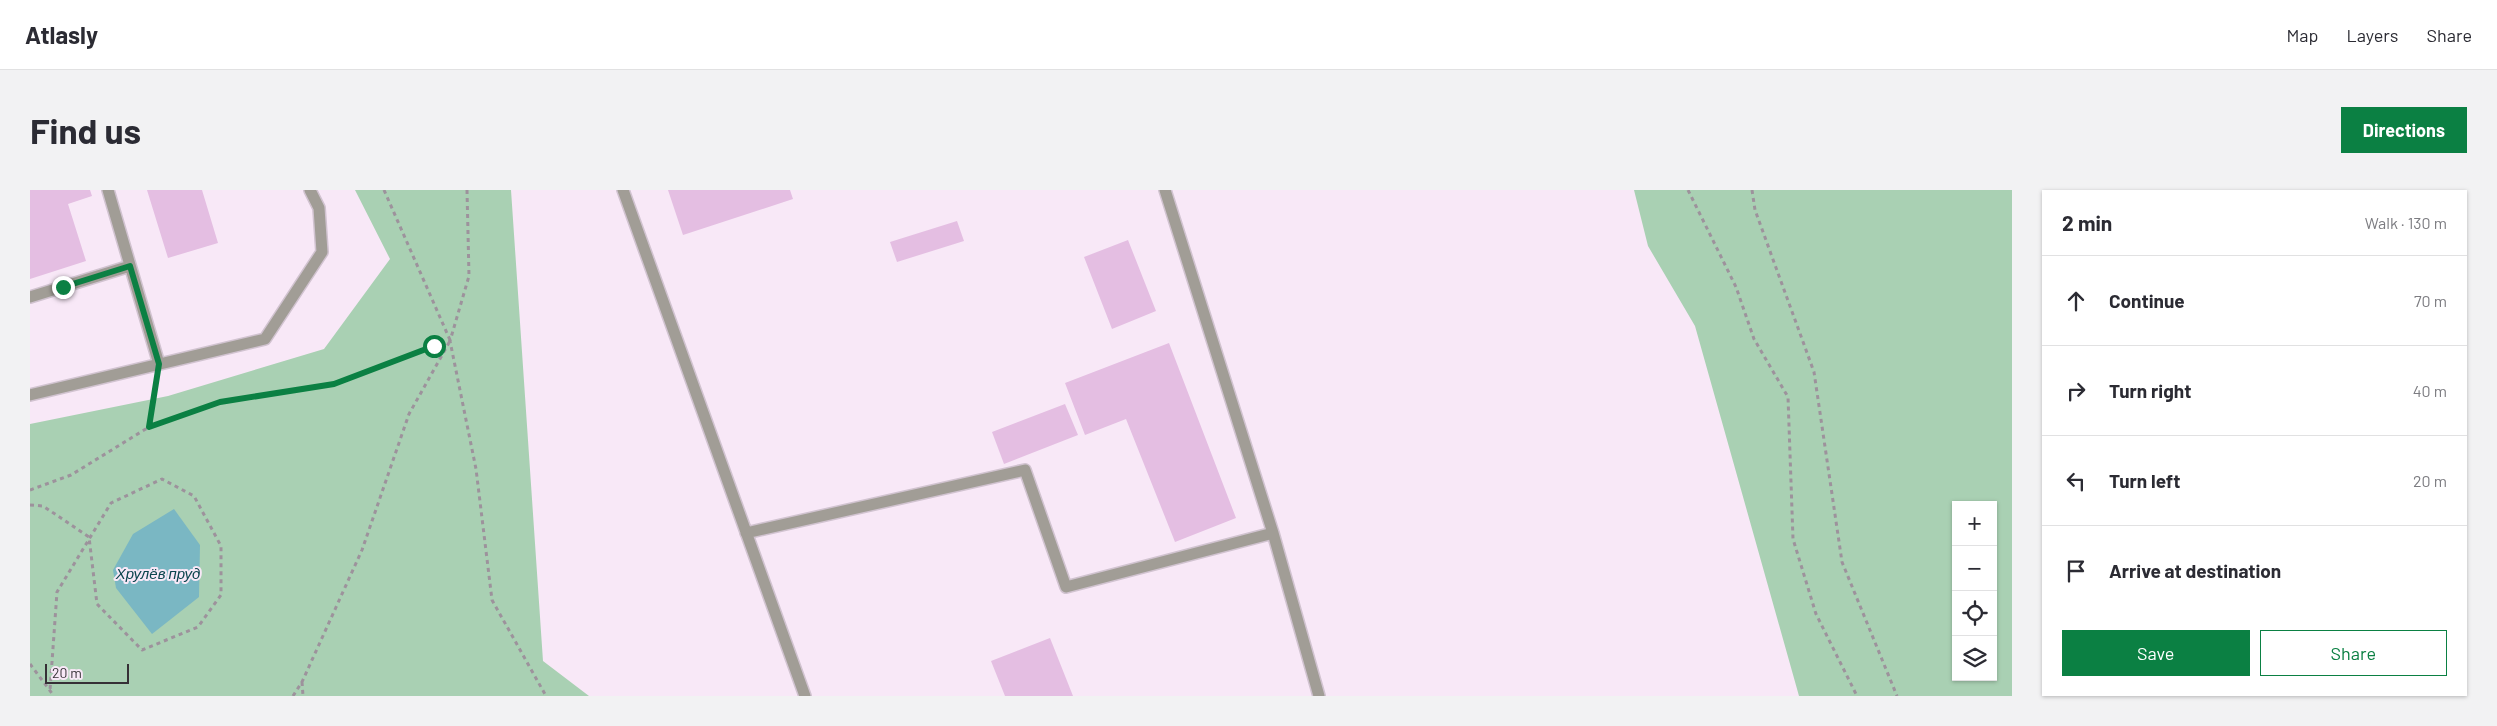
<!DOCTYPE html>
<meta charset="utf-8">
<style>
:root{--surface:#fff;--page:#f2f2f3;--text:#2b2b33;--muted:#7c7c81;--line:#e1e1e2;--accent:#0b8043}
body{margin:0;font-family:Barlow,sans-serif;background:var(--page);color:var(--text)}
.controls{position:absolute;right:15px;bottom:15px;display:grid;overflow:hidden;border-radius:0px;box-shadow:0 1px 4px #0004}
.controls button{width:45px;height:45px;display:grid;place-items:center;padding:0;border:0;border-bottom:1px solid var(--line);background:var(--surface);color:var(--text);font:25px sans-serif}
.scale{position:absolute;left:15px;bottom:12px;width:84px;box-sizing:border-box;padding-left:5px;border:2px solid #363036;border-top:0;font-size:14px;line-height:18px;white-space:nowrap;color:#363036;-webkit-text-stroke:4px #f8e8f7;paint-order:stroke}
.stop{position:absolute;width:15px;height:15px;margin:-11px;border:4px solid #0b8043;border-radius:50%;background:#fff}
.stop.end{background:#0b8043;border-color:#fff;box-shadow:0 1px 5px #0008}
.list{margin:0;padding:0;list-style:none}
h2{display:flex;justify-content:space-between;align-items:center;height:65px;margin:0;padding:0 20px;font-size:21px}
h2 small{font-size:16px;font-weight:400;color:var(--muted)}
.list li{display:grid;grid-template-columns:32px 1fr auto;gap:15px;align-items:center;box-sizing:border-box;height:90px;padding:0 20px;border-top:1px solid var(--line)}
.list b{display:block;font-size:19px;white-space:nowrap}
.list em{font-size:16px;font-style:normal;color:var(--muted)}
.actions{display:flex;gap:10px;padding:15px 20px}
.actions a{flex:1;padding:11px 0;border:1px solid var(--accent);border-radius:0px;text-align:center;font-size:18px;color:var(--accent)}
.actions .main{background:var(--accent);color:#fff}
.icon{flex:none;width:28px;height:28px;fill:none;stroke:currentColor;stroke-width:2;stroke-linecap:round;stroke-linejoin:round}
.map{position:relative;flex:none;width:1982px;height:506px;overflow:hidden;border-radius:0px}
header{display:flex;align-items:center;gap:30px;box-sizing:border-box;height:70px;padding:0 25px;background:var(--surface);border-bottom:1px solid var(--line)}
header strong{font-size:24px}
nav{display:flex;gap:28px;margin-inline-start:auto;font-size:18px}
.intro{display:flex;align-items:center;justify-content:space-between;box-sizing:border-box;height:120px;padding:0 30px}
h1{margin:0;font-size:35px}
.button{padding:12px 22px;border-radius:0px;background:var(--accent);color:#fff;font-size:18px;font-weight:700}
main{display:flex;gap:30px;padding:0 30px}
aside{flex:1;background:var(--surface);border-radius:0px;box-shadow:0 1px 4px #0004}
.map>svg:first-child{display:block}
</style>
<header>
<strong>Atlasly</strong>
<nav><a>Map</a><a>Layers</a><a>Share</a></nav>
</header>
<div class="intro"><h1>Find us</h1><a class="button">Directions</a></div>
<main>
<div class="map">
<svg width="1982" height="506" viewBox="0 0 1982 506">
<rect width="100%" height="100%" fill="#f8e8f7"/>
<path fill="#a9d0b3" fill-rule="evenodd" d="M325 0H481L513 471 559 506H0V234L138 206 294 159 360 69Z
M1604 0H1982V506H1769L1665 136 1618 56ZM1926 315H1963V487H1926Z"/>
<path fill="#7ab7c3" d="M144 319 170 355 169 407 122 444 86 398 83 380 103 344Z"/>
<path fill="#e4bee2" d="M0 0H60L62 6 38 14 56 71 0 89Z
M117 0H172L188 53 138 68Z
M638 0H760L763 9 653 45Z
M927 31 934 51 867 72 860 52Z
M1098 50 1126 121 1082 139 1054 67Z
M1139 153 1206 328 1145 352 1096 229 1055 245 1035 193Z
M1035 214 1048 245 974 274 962 242Z
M1020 448 1043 506H975L961 471Z"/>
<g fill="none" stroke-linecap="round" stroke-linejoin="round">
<g stroke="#d1c3d0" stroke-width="14">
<path id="service" d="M78 0 129 174
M593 0 775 506
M1135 0 1243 343 1289 506
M0 107 100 76
M0 205 235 149 292 62 289 18 280 0
M716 343 995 280 1036 397 1243 343"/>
</g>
<path stroke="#9d929c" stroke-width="3" stroke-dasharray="4 4" stroke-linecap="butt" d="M354 0 420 150
M437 0 439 86 420 151 446 279 462 410 516 506
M1658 0 1706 97 1724 149 1758 207 1763 349 1786 424 1827 506
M1722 0 1725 20 1784 182 1812 372 1867 506
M119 237 126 195
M0 300 41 285 119 237 190 212 305 194 420 151
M0 315 13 316 59 347 67 414 112 460 168 437 191 405V356L164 306 132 289 81 313 27 402 20 500
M0 474 24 506
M272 492 273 506
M263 506 272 492 332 360 379 224 420 151"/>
<use href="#service" stroke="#a19d96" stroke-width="11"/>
</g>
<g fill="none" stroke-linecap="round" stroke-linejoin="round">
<path stroke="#0b8043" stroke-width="6" d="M33 97 100 76 129 174 119 237 190 212 304 194 404 156"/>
</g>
<g text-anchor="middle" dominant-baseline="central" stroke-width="4" stroke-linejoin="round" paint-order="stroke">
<g font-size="15" font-style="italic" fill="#0c444e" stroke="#f8e8f7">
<text x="128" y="383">Хрулёв пруд</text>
</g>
</g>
</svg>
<div class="controls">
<button>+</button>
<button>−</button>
<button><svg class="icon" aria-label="locate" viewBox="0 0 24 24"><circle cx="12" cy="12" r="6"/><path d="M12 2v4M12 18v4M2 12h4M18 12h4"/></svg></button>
<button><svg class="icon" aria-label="layers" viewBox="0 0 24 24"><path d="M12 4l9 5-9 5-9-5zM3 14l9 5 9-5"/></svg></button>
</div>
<div class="scale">20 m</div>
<div class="stop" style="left:404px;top:156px"></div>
<div class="stop end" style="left:33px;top:97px"></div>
</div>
<aside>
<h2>2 min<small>Walk · 130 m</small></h2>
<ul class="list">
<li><svg class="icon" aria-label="ahead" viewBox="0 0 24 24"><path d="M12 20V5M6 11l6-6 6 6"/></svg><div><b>Continue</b></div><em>70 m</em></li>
<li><svg class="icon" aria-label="right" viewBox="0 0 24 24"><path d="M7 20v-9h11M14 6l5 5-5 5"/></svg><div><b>Turn right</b></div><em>40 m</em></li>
<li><svg class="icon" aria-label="left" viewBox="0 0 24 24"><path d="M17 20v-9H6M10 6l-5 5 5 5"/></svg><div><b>Turn left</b></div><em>20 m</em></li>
<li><svg class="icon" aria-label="arrive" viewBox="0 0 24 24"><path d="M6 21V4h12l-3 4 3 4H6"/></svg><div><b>Arrive at destination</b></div></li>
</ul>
<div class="actions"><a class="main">Save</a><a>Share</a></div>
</aside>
</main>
